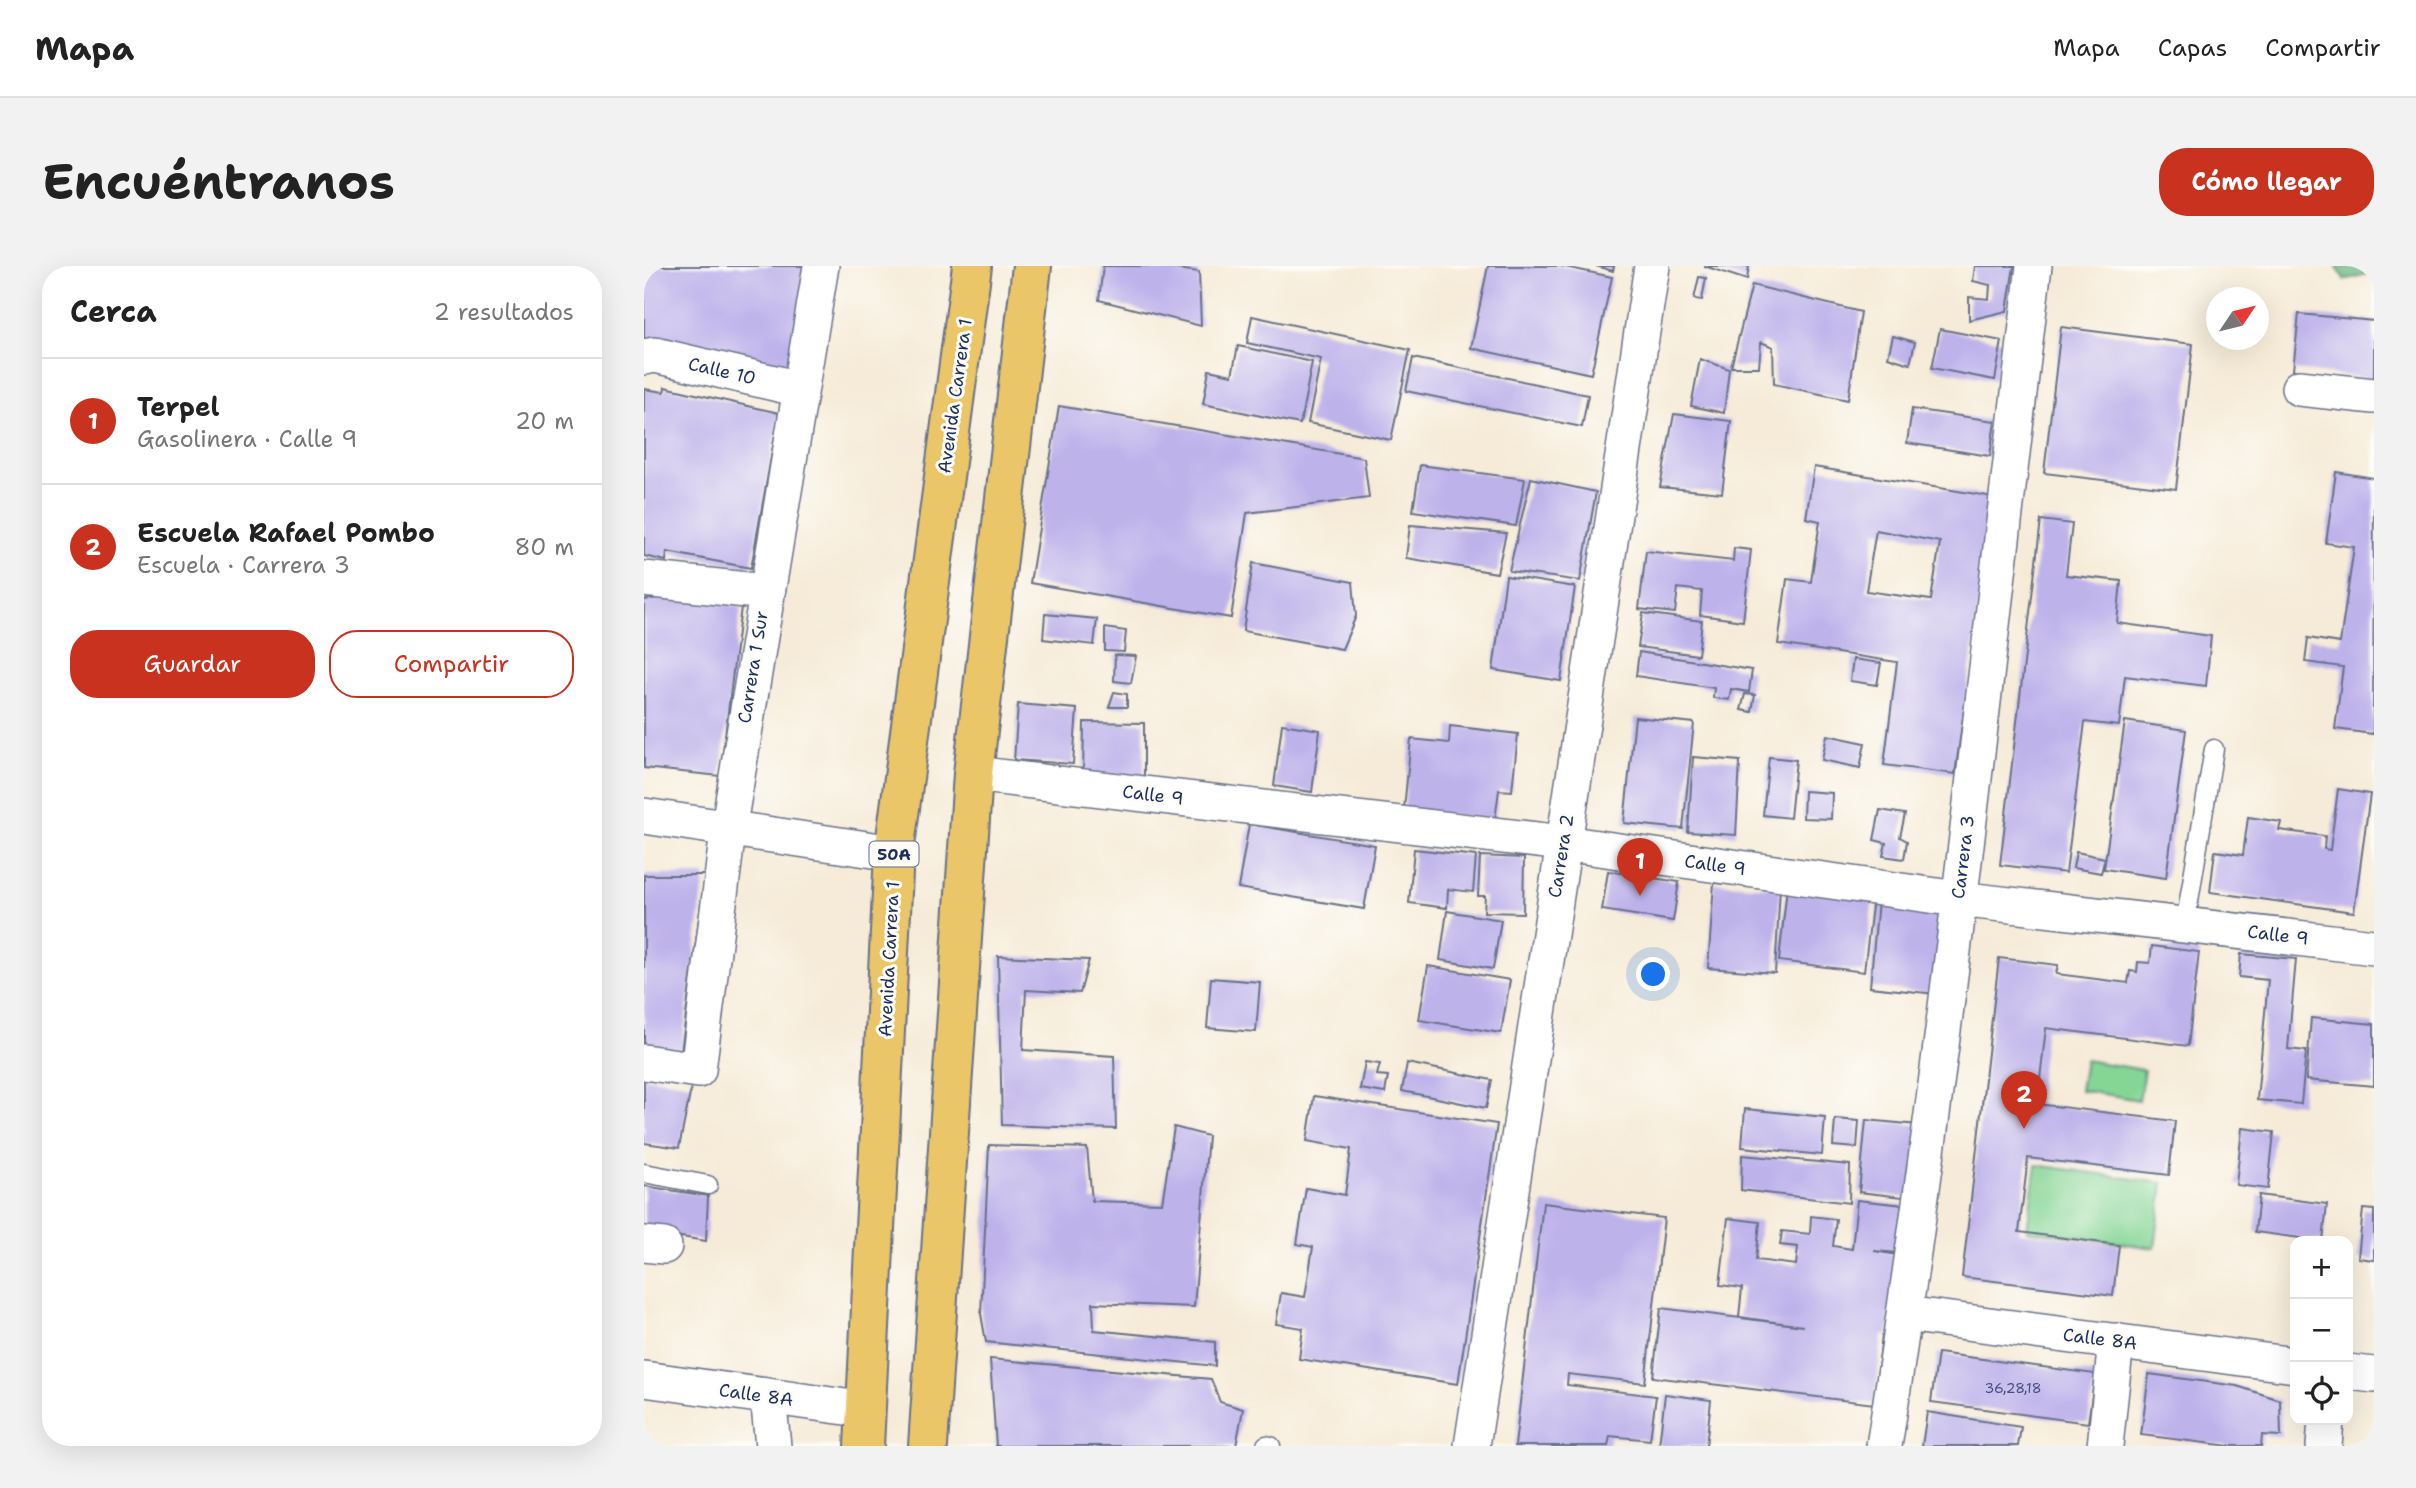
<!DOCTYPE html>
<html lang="es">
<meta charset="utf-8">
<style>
:root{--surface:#fff;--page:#f2f2f2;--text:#222;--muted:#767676;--line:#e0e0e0;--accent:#c8321e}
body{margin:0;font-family:"Shantell Sans",sans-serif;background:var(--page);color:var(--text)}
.controls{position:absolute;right:21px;bottom:21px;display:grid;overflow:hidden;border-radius:14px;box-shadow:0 7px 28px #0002}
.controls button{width:63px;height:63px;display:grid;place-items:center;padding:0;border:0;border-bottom:2px solid var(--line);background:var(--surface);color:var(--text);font:35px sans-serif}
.compass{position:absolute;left:1562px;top:21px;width:63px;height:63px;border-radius:50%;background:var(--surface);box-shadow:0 7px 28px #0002;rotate:55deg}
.you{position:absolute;left:1010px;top:709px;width:24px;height:24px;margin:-18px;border:5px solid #fff;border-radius:50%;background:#1a73e8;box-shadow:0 0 0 10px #1a73e833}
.badge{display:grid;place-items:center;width:46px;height:46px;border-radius:50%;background:var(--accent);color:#fff;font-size:23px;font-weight:700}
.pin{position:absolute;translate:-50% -58px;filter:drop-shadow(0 2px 4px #0008)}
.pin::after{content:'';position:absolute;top:37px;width:24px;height:21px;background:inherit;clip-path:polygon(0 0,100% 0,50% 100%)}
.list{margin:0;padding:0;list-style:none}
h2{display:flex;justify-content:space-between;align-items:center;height:91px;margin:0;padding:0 28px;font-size:30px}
h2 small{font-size:23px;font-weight:400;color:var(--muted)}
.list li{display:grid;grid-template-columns:46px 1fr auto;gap:21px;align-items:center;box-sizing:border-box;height:126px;padding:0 28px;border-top:2px solid var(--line)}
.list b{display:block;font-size:26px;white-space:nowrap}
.list p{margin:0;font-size:23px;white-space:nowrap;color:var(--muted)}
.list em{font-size:23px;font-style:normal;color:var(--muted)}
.actions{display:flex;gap:14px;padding:21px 28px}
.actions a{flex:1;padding:16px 0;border:2px solid var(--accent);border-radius:28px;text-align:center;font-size:24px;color:var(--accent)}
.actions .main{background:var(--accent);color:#fff}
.icon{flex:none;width:38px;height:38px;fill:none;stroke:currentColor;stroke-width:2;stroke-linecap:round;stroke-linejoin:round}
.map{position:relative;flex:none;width:1730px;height:1180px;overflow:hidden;border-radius:28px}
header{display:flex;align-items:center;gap:42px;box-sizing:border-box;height:98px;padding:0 35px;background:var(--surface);border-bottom:2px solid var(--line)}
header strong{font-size:33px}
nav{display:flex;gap:38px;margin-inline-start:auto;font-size:24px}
.intro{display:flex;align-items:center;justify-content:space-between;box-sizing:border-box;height:168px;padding:0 42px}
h1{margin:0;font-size:49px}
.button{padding:18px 32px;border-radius:28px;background:var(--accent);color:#fff;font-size:24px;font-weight:700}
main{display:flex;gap:42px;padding:0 42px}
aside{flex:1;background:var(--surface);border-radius:28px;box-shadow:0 7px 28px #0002}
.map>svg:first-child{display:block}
</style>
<header>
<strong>Mapa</strong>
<nav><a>Mapa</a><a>Capas</a><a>Compartir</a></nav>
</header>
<div class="intro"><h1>Encuéntranos</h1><a class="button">Cómo llegar</a></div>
<main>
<aside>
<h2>Cerca<small>2 resultados</small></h2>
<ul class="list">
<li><span class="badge">1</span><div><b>Terpel</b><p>Gasolinera · Calle 9</p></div><em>20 m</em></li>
<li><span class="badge">2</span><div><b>Escuela Rafael Pombo</b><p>Escuela · Carrera 3</p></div><em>80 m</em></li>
</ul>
<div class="actions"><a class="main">Guardar</a><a>Compartir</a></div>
</aside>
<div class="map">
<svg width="1730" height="1180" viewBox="0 0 1730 1180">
<rect width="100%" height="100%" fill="#fdfcf7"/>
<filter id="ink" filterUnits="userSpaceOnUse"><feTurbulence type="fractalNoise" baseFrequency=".0143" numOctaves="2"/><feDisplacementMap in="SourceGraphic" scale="14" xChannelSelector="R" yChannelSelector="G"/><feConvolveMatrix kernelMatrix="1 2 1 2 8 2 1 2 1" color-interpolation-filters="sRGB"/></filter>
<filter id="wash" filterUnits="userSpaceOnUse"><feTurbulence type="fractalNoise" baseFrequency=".00686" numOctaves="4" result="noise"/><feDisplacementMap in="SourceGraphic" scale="28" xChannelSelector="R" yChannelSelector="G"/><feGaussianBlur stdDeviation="1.57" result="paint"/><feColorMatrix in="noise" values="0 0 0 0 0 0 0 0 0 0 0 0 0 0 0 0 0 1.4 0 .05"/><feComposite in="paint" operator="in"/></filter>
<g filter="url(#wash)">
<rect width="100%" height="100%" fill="#f6ebd8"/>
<path fill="#85d595" stroke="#50827a" stroke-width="2" d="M1441 794 1500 804 1495 834 1436 824Z
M1392 899 1519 917 1511 982 1383 964Z"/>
<path fill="#6cb67e" stroke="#44726e" stroke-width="2" d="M1730 0V9L1728 7 1700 14 1693 1Z"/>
<g id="blocks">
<path fill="#beb2eb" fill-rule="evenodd" d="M0 0H169L150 104 0 75Z
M459 0H513L555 6 557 60 455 34Z
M844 0H917L968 11 947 108 827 82Z
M952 0H970L969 5Z
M1060 0H1105L1103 14Z
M1331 0H1370L1363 45 1325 54V31L1345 33 1346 19 1329 15Z
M1055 11 1062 12 1058 34 1050 33Z
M1108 19 1217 46 1204 134 1130 118 1129 81 1117 76 1115 101H1087Z
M1655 48 1730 55V113L1649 104Z
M608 50 766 84 747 174 664 157 677 93 603 77Z
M1417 61 1549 78 1532 223 1400 207Z
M1296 63 1358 75 1351 114 1288 102Z
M1249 70 1271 76 1266 98 1244 91Z
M594 80 668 96 656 158 559 138 565 104 588 109Z
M769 92 944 129 938 161 762 125Z
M1056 93 1085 103 1080 147 1047 140Z
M21 121 135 147 107 302 23 286 22 295 0 290V123L20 126Z
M415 140 720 192 725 232 603 247 587 352 386 317Z
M1268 143 1351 155 1346 190 1263 177Z
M1030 148 1087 155 1078 227 1016 221Z
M776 199 881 213 872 260 769 245Z
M1170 201 1350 231 1311 508 1240 499 1253 396 1134 378 1143 313 1167 316 1176 255 1162 252ZM1232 264 1296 276 1287 334 1222 325Z
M1692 206 1730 212 1729 468 1691 463 1699 401 1661 396 1664 372 1696 377 1710 281 1682 277Z
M887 212 952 226 936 315 865 305Z
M1397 254 1428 258 1422 309 1477 315 1473 357 1567 370 1562 420 1481 410 1475 460 1441 456 1422 607 1356 599Z
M766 259 862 267 853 307 762 292Z
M1090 282 1107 284 1099 355 1056 349 1058 325 1034 322 1031 347 995 343 1002 285 1089 295Z
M609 297 709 316 712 350 698 383 599 365Z
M862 310 931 321 917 415 849 404Z
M21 331 97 341 76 510 0 502V334Z
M999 347 1058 355 1054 389 994 381Z
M401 348 453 353 450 379 399 373Z
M461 362 482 365 480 386 461 385Z
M995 386 1108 404 1105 426 1087 423 1085 434 1069 432 1070 422 992 410Z
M471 389 492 390 487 417 470 415Z
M1209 393 1237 397 1233 419 1206 415Z
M470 426 483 428V441H465Z
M1101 428 1111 429 1108 446 1097 444Z
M374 438 433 443 429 498 370 494Z
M991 451 1050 457 1039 563 980 557Z
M1481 455 1542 464 1522 612 1460 603Z
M440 456 500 457V511L439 510Z
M638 458 676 464 668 526 630 520Z
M806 460 874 468 868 525 855 524 851 554 760 543 767 473 805 477Z
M1183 469 1221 477 1216 502 1178 494Z
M1049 491 1096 495 1092 569 1044 566Z
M1125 491 1152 494 1146 552 1119 549Z
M1694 523 1726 528 1710 646 1566 626 1571 585 1599 589 1604 551 1637 556 1635 564 1681 570 1680 583 1686 584Z
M1160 525 1188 527 1187 553 1159 552Z
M1236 544 1261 548 1256 571 1263 575 1260 593 1239 590 1242 577 1230 574Z
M605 558 731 579 720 643 594 622Z
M770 583 832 590 829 626 804 623 803 642 765 637Z
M1432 586 1461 592 1457 607 1429 602Z
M836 590 880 592 879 647 840 646 841 630H834Z
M964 605 1035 616 1029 655 958 644Z
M0 609H61L36 793 0 788Z
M1070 617 1136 622 1131 707 1064 702Z
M1143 621 1229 632 1220 706 1135 695Z
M1234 635 1300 641 1292 728 1226 721Z
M803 645 857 654 849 703 796 694Z
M1508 680 1555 686 1544 780 1402 762 1393 838 1531 855 1525 909 1384 892 1375 966 1475 979 1469 1030 1318 1011 1355 692 1414 699 1412 708 1484 717 1486 705 1493 706 1494 696 1506 697Z
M1597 688 1652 693 1644 783 1662 785 1657 838 1613 834 1624 714 1595 711Z
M354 690 445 694 436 727 382 724 379 784 470 790 472 863 358 859Z
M784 700 866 714 857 767 775 754Z
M567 712 616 716 612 766 563 762Z
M1667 752 1730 758V820L1662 814Z
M721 796 736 798 733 809 744 810 741 827 716 823Z
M763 797 848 814 842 842 758 825Z
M0 811 48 818 35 882 0 877Z
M670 830 853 858 814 1118 655 1093 659 1062 632 1058 637 1027 661 1031 669 981 653 978 662 922 701 929 707 883 663 875Z
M1101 843 1181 851 1178 889 1098 881Z
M1191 853 1215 855 1213 882 1189 880Z
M1222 854 1274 859 1267 932 1215 926Z
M530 861 564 870 550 1041 449 1037 450 1064 571 1076V1100L342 1076 337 1048 345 879 443 882 448 935 518 937Z
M1598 862 1630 866 1624 923 1592 919Z
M1098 889 1206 899 1205 937 1097 924Z
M0 920 64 930 62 975 0 965Z
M1615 929 1683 938 1679 975 1611 966Z
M1213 934 1260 939 1255 987 1230 985 1254 989 1244 1069H1238L1230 1138 1009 1111 1017 1042 1159 1060 1095 1051 1098 1022 1076 1019 1084 952 1116 956 1112 994 1152 999 1154 981 1136 979 1138 965 1166 968 1167 950 1192 953 1189 980 1208 983Z
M899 937 1020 952 1001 1117 924 1108 923 1119 1012 1130 1006 1174 966 1170 964 1180H871Z
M1719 943 1730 944V994L1714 992Z
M1294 1087 1451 1108 1444 1157 1287 1136Z
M346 1093 567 1113 576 1136 599 1143 592 1180H352Z
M1505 1108 1593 1120 1636 1134 1637 1170 1618 1169 1617 1180H1585L1497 1169Z
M1021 1128 1067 1134 1062 1180H1015Z
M1283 1146 1377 1161 1374 1180H1278Z"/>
</g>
</g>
<g filter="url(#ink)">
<use href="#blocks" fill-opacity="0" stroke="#687189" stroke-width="2"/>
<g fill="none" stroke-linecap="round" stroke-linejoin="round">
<g stroke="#687189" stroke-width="21">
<path id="service" d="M1541 659 1570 483
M0 907 64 919
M622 1179 627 1180"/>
</g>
<g stroke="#687189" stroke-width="38">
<path id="minor" d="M0 91 11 89 156 123
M1655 122 1730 130
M0 313 121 326
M329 508 919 577 1314 633 1730 681
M0 550 250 587
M0 796 54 804 84 565 177 0
M0 978 20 980
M1261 1048 1651 1099
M1704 1106 1730 1109
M0 1113 223 1144
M124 1130 129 1180
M828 1180 1008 0
M1240 1180C1302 789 1343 393 1390 0
M1461 1180 1472 1075
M1680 1180 1682 1154"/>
</g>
<g stroke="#687189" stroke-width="42">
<path id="primary" d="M220 1180 250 587 328 0
M284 1180 329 508 388 0"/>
</g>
<use href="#service" stroke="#fff" stroke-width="18"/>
<use href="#minor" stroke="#fff" stroke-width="35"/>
<use href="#primary" stroke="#ebc669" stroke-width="38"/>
</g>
</g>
<g text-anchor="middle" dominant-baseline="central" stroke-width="6" stroke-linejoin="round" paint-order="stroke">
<g font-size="14" fill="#445081">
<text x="1369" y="1122">36,28,18</text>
</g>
<rect fill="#fdfcf7" stroke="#5f6c8c" stroke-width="2" x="225.5" y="575.5" width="49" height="25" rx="5"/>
<g font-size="16" font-weight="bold" fill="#1b2f5e">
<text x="250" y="588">50A</text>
</g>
<g font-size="18" fill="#1b2f5e" stroke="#fdfcf7">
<text transform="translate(78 105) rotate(13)">Calle 10</text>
<text transform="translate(311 130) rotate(-82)">Avenida Carrera 1</text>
<text transform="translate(109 401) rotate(-81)">Carrera 1 Sur</text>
<text transform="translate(509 529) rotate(7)">Calle 9</text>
<text transform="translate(917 590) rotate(-81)">Carrera 2</text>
<text transform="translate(1319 591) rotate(-83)">Carrera 3</text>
<text transform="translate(1071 599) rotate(8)">Calle 9</text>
<text transform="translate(1634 669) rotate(7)">Calle 9</text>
<text transform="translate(245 693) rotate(-87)">Avenida Carrera 1</text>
<text transform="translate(1456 1073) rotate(7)">Calle 8A</text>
<text transform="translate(112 1129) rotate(8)">Calle 8A</text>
</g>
</g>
</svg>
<div class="controls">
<button>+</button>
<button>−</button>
<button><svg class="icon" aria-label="locate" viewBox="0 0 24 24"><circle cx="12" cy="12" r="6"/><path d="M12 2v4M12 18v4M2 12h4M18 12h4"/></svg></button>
</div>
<svg class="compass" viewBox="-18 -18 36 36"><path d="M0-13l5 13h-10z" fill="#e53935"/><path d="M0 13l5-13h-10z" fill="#767676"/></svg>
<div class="you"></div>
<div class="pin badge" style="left:996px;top:630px">1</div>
<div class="pin badge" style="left:1380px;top:863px">2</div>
</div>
</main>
